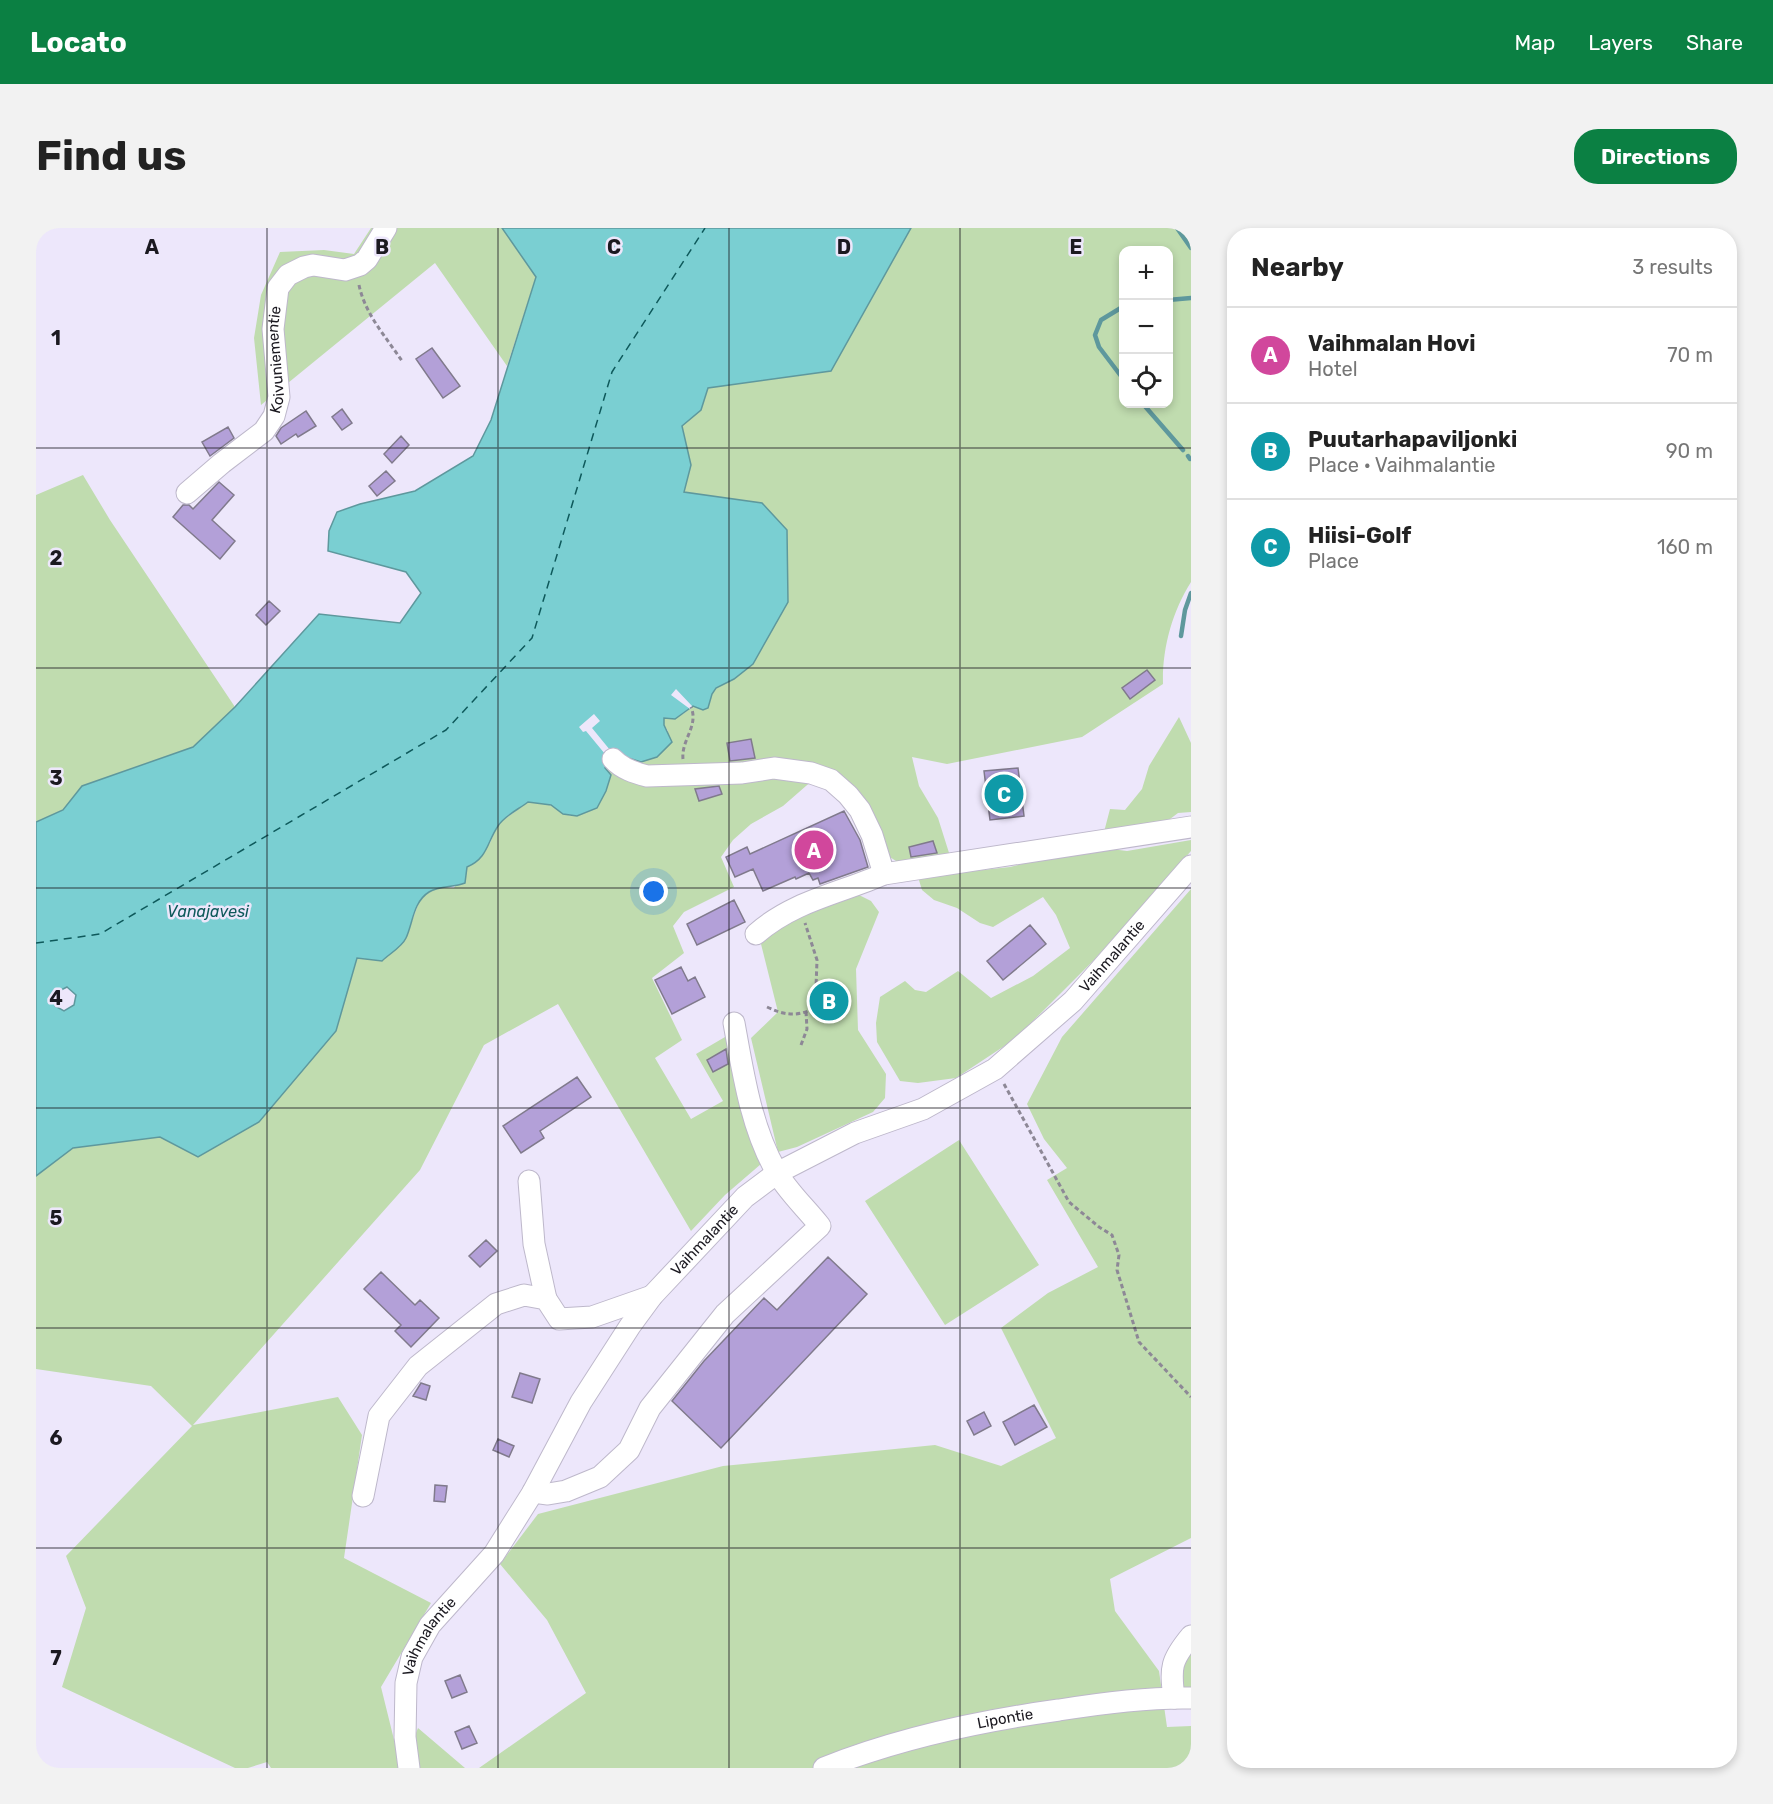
<!DOCTYPE html>
<meta charset="utf-8">
<style>
:root{--surface:#fff;--page:#f2f2f2;--text:#222;--muted:#767676;--line:#e0e0e0;--accent:#0b8043}
body{margin:0;font-family:Rubik,sans-serif;background:var(--page);color:var(--text)}
.controls{position:absolute;right:18px;top:18px;display:grid;overflow:hidden;border-radius:12px;box-shadow:0 3px 9px #0003}
.controls button{width:54px;height:54px;display:grid;place-items:center;padding:0;border:0;border-bottom:2px solid var(--line);background:var(--surface);color:var(--text);font:30px sans-serif}
.you{position:absolute;left:618px;top:664px;width:21px;height:21px;margin:-15px;border:4px solid #fff;border-radius:50%;background:#1a73e8;box-shadow:0 0 0 9px #1a73e833}
.badge{display:grid;place-items:center;width:39px;height:39px;border-radius:50%;background:var(--accent);color:#fff;font-size:20px;font-weight:700}
.pin{position:absolute;translate:-50% -50%;border:3px solid #fff;box-shadow:0 2px 6px #0006}
.list{margin:0;padding:0;list-style:none}
h2{display:flex;justify-content:space-between;align-items:center;height:78px;margin:0;padding:0 24px;font-size:26px}
h2 small{font-size:20px;font-weight:400;color:var(--muted)}
.list li{display:grid;grid-template-columns:39px 1fr auto;gap:18px;align-items:center;box-sizing:border-box;height:96px;padding:0 24px;border-top:2px solid var(--line)}
.list b{display:block;font-size:22px;white-space:nowrap}
.list p{margin:0;font-size:20px;white-space:nowrap;color:var(--muted)}
.list em{font-size:20px;font-style:normal;color:var(--muted)}
.icon{flex:none;width:33px;height:33px;fill:none;stroke:currentColor;stroke-width:2;stroke-linecap:round;stroke-linejoin:round}
.map{position:relative;flex:none;width:1155px;height:1540px;overflow:hidden;border-radius:24px}
header{display:flex;align-items:center;gap:36px;box-sizing:border-box;height:84px;padding:0 30px;background:var(--accent);color:#fff}
header strong{font-size:28px}
nav{display:flex;gap:33px;margin-inline-start:auto;font-size:21px}
.intro{display:flex;align-items:center;justify-content:space-between;box-sizing:border-box;height:144px;padding:0 36px}
h1{margin:0;font-size:42px}
.button{padding:15px 27px;border-radius:24px;background:var(--accent);color:#fff;font-size:21px;font-weight:700}
main{display:flex;gap:36px;padding:0 36px}
aside{flex:1;background:var(--surface);border-radius:24px;box-shadow:0 3px 9px #0003}
.map>svg:first-child{display:block}
</style>
<header>
<strong>Locato</strong>
<nav><a>Map</a><a>Layers</a><a>Share</a></nav>
</header>
<div class="intro"><h1>Find us</h1><a class="button">Directions</a></div>
<main>
<div class="map">
<svg width="1155" height="1540" viewBox="0 0 1155 1540">
<rect width="100%" height="100%" fill="#ede7fb"/>
<path fill="#c0dcaf" fill-rule="evenodd" d="M335 0H466L500 49 471 138 399 35 225 177 218 110 225 67 244 24 288 22 318 26Z
M875 0H1155V354C1136 384 1126 421 1127 456L1046 509 911 536 876 529 883 558 902 590 914 628 868 638 849 626 831 585 778 551 747 578 715 596 697 612 685 629 698 659 648 684 637 698 648 725 616 750 646 812 619 830 655 891 687 873 660 826 689 809C710 844 716 897 725 936L689 967 655 1003 522 776 448 817 384 942 157 1197 302 1169 326 1207 308 1330 395 1375 345 1459 365 1540H235L231 1534 212 1540H199L26 1459 50 1380 30 1328 156 1198 115 1158 0 1141V948L37 920 124 909 162 929 300 803 321 730 346 733 369 712 383 674 391 665 404 659 418 660 431 639 454 615 462 596 492 574C499 575 506 575 513 577 530 582 529 594 551 584L572 534 582 527 605 534 632 503 628 497V490L647 486 657 478 667 482C674 475 674 465 680 460 685 456 693 454 698 451L726 275 648 264 655 237 646 198 665 182 672 160 795 143ZM1088 22H1132V176H1088Z
M47 247 74 292 199 479 157 519 47 558 27 582 0 594V267Z
M1143 489 1155 515V584L1142 585 1126 597 1068 604 1074 581 1089 582 1106 561 1113 538Z
M1155 612V623L1057 733 979 811 920 850 882 855 864 853 841 814 840 795 844 769 869 753 879 762 890 764 922 743 955 770 997 748 1034 720 1020 687 1007 669 957 699 944 695 921 680 898 672 886 662 882 649 974 639 1051 620H1067L1091 623Z
M1155 661V1310L1074 1351 1079 1383 1123 1443 1131 1499 1155 1498V1540H443L550 1465 511 1392 464 1336 502 1286 687 1238 899 1217 965 1238 1020 1210 965 1100 1012 1065 1062 1039 1011 952 1031 940 1008 911 991 876 1026 809Z
M819 665 835 673 843 684 820 741 822 802 850 846 849 870 837 884 761 919 742 924 715 810 742 784 725 716 739 701Z
M923 912 1003 1037 909 1097 829 973Z
M1155 1420V1461H1148L1142 1454 1146 1437Z
M382 1500 429 1540H366Z"/>
<path fill="#7acfd2" stroke="#5e989d" stroke-width="1.5" fill-rule="evenodd" d="M466 0H875L795 143 672 160 665 182 646 198 655 237 648 264 726 275 751 302 752 374 717 436 698 451 680 460 676 466 672 480 667 482 657 478 639 491 628 490V497L636 514 621 529 605 534 583 527 572 534 569 540 575 547 570 563 561 580 541 588 527 586 515 577 492 574C483 581 468 588 462 598 451 614 452 630 431 639L429 655C417 660 404 657 393 664 377 674 377 695 370 710 366 719 353 726 346 733L321 730 300 803 223 894 162 929 124 909 37 920 0 948V594L27 582 46 558 157 519 199 479 283 386 364 395 385 365 370 344 292 323 293 303 301 284 324 276 379 263 437 228 455 192 500 49ZM31 759 40 767 38 777 28 783 19 778V765Z"/>
<path fill="#ede7fb" d="M640 461 656 478 654 481 635 467Z
M558 486 564 493 556 500 574 522 569 526 550 503 547 504 543 499Z"/>
<g fill="none" stroke-linecap="round" stroke-linejoin="round">
<path stroke="#5e989d" stroke-width="4.5" d="M1141 0 1155 20
M1132 72 1155 70
M1088 78 1065 92 1059 107 1063 119 1088 152
M1107 176 1147 222
M1152 228 1154 231
M1145 408 1149 382 1155 365"/>
<path stroke="#0e595b" stroke-width="1.5" stroke-dasharray="8 6" stroke-linecap="butt" d="M0 715 64 706 410 502 496 410 576 144 669 0"/>
</g>
<path fill="#b3a0d8" stroke="#807a8c" stroke-width="1.5" d="M396 120 424 158 407 170 380 131Z
M306 181 316 195 306 202 296 189Z
M270 183 280 198 262 209 260 206 245 216 240 208 245 200Z
M192 199 198 210 174 228 166 214Z
M365 208 373 217 356 235 348 226Z
M350 243 359 253 341 268 333 258Z
M183 254 198 267 176 292 199 313 184 331 137 289 147 277H153L157 281Z
M233 373 244 383 230 397 220 387Z
M1111 442 1119 452 1094 471 1086 460Z
M715 511 719 530 694 533 691 515Z
M982 540 988 588 954 592 948 543Z
M683 558 686 566 663 573 659 561Z
M808 583 824 612 832 639 784 656 782 650 777 652 773 645 760 651 759 649 727 663 717 641 699 649 690 629 711 619 714 626Z
M897 613 901 625 875 629 873 619Z
M698 672 709 694 661 717 651 696Z
M994 697 1010 716 967 752 951 733Z
M645 739 652 753 659 749 669 769 636 786 619 752Z
M804 760 810 773 782 786 776 773Z
M690 821 692 836 677 844 671 832Z
M541 849 555 869 504 903 508 910 485 925 467 898Z
M450 1012 461 1023 444 1039 433 1028Z
M792 1029 831 1066 685 1220 636 1173 668 1133 728 1070 741 1082Z
M345 1044 379 1077 384 1072 403 1090 375 1119 359 1103 365 1097 328 1061Z
M484 1145 504 1151 496 1175 476 1169Z
M385 1155 394 1158 390 1172 377 1168Z
M998 1177 1011 1199 979 1217 967 1194Z
M948 1184 955 1198 938 1207 931 1193Z
M462 1211 478 1218 473 1229 457 1222Z
M399 1257 411 1258 409 1274 398 1273Z
M424 1447 431 1464 416 1470 409 1453Z
M433 1498 441 1515 426 1521 419 1504Z"/>
<g fill="none" stroke-linecap="round" stroke-linejoin="round">
<g stroke="#beb8cb" stroke-width="23">
<g id="minor">
<path id="s1" d="M151 265 186 235 228 203 238 188 243 169 237 101 242 60 252 47 268 39 277 37 309 42 324 37 331 31 350 0"/>
<path d="M577 531C586 541 599 545 611 548L706 545 738 540 775 545 795 552 812 567 824 582 836 607 848 646"/>
<path d="M720 706C757 673 805 665 848 646L1155 599"/>
<path d="M493 953 498 1016 510 1071"/>
<path d="M497 1264 512 1266 530 1263 564 1249 593 1222 614 1180 689 1086 784 998C770 980 751 963 740 943 715 899 707 845 698 795"/>
<path d="M327 1268 343 1188 382 1138 460 1076 488 1067 510 1071 523 1091 556 1089 616 1068"/>
<path d="M1138 1470C1134 1439 1135 1432 1155 1408"/>
<path id="s2" d="M373 1540 369 1509 370 1455 376 1429 394 1397 458 1326 497 1264 545 1174 594 1098 616 1068 709 969 741 945 819 905 887 881 959 841 1037 773 1155 638"/>
<path id="s3" d="M788 1540C863 1510 943 1493 1023 1482 1066 1475 1111 1469 1155 1470"/>
</g>
</g>
<path stroke="#8d8896" stroke-width="3" stroke-dasharray="4.5 3" stroke-linecap="butt" d="M323 57C329 86 350 109 366 133
M647 531C645 512 663 498 655 479
M731 779C748 787 760 789 777 781L772 771 783 766 780 759 781 732 769 695
M765 817 771 801 770 784
M968 856 1033 974 1063 999 1076 1007 1083 1027 1081 1042 1103 1114 1155 1169"/>
<use href="#minor" stroke="#fff" stroke-width="21"/>
</g>
<path fill="none" stroke="#1b1920" stroke-width="1.5" stroke-opacity="0.55" d="M231 0V1540M462 0V1540M693 0V1540M924 0V1540M0 220H1155M0 440H1155M0 660H1155M0 880H1155M0 1100H1155M0 1320H1155"/>
<g text-anchor="middle" dominant-baseline="central" stroke-width="5" stroke-linejoin="round" paint-order="stroke">
<g font-size="15" fill="#1b1920" stroke="#ede7fb">
<text stroke="none"><textPath href="#s1" startOffset="174">Koivuniementie</textPath></text>
<text stroke="none"><textPath href="#s2" startOffset="1128">Vaihmalantie</textPath></text>
<text stroke="none"><textPath href="#s2" startOffset="624">Vaihmalantie</textPath></text>
<text stroke="none"><textPath href="#s2" startOffset="138">Vaihmalantie</textPath></text>
<text stroke="none"><textPath href="#s3" startOffset="188">Lipontie</textPath></text>
</g>
<g font-size="16" font-style="italic" fill="#0e595b" stroke="#ede7fb">
<text x="172" y="683">Vanajavesi</text>
</g>
</g>
<g font-size="20" text-anchor="middle" font-weight="bold" fill="#1b1920" stroke="#ede7fb" stroke-width="5" stroke-linejoin="round" paint-order="stroke">
<text x="116" y="26">A</text>
<text x="346" y="26">B</text>
<text x="578" y="26">C</text>
<text x="808" y="26">D</text>
<text x="1040" y="26">E</text>
<text x="20" y="117">1</text>
<text x="20" y="337">2</text>
<text x="20" y="557">3</text>
<text x="20" y="777">4</text>
<text x="20" y="997">5</text>
<text x="20" y="1217">6</text>
<text x="20" y="1437">7</text>
</g>
</svg>
<div class="controls">
<button>+</button>
<button>−</button>
<button><svg class="icon" aria-label="locate" viewBox="0 0 24 24"><circle cx="12" cy="12" r="6"/><path d="M12 2v4M12 18v4M2 12h4M18 12h4"/></svg></button>
</div>
<div class="you"></div>
<div class="pin badge" style="left:778px;top:622px;background:#d1479c">A</div>
<div class="pin badge" style="left:793px;top:773px;background:#0f9aa8">B</div>
<div class="pin badge" style="left:968px;top:566px;background:#0f9aa8">C</div>
</div>
<aside>
<h2>Nearby<small>3 results</small></h2>
<ul class="list">
<li><span class="badge" style="background:#d1479c">A</span><div><b>Vaihmalan Hovi</b><p>Hotel</p></div><em>70 m</em></li>
<li><span class="badge" style="background:#0f9aa8">B</span><div><b>Puutarhapaviljonki</b><p>Place · Vaihmalantie</p></div><em>90 m</em></li>
<li><span class="badge" style="background:#0f9aa8">C</span><div><b>Hiisi-Golf</b><p>Place</p></div><em>160 m</em></li>
</ul>
</aside>
</main>
